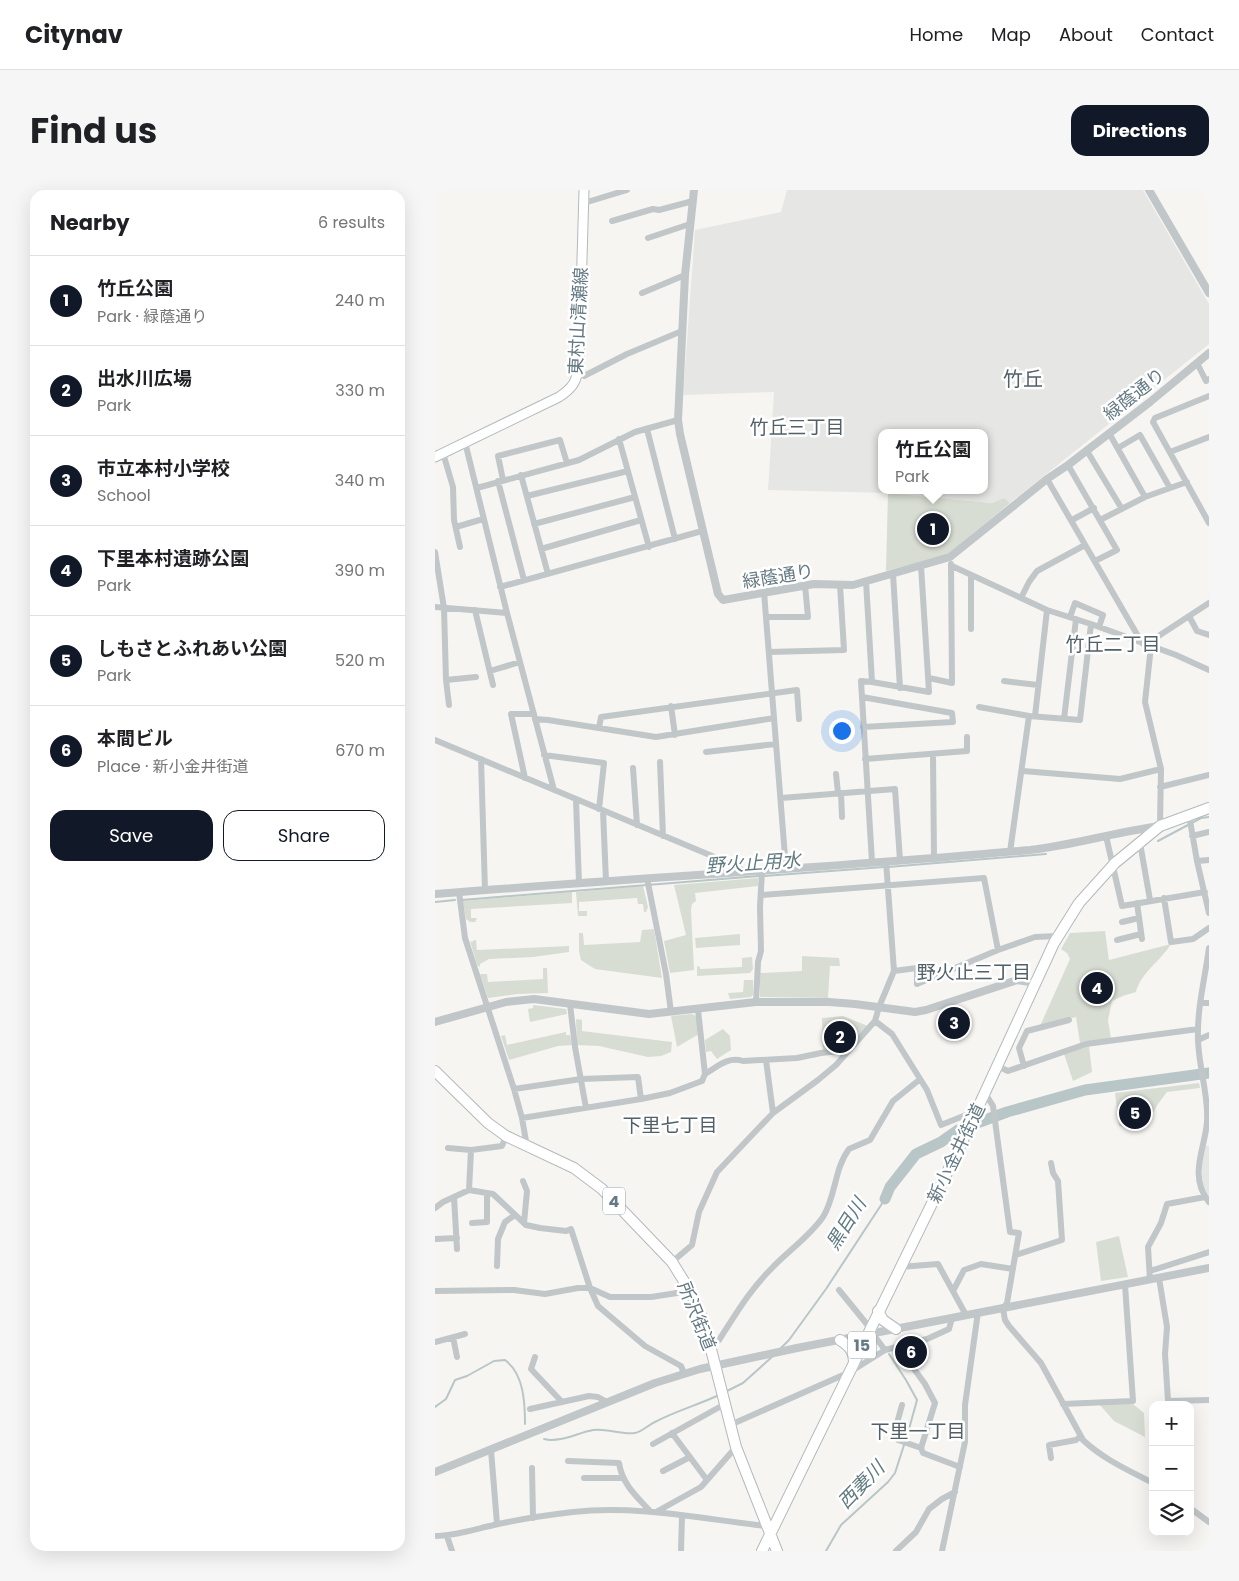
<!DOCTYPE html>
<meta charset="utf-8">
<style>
:root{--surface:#fff;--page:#f6f6f6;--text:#202124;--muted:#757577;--line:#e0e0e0;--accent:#111827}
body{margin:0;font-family:Poppins,"Noto Sans JP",sans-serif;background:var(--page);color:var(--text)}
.controls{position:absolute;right:15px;bottom:15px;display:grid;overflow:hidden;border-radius:10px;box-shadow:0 5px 20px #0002}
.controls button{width:45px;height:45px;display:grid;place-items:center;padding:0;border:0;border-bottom:1px solid var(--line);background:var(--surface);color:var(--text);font:25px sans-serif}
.you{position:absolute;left:406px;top:540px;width:18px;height:18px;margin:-12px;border:4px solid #fff;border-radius:50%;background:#1a73e8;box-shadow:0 0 0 8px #1a73e833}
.badge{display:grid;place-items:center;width:32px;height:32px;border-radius:50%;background:var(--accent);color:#fff;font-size:16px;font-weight:700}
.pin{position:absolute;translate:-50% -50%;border:2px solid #fff;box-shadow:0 1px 5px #0006}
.popup{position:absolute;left:443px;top:239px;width:110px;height:65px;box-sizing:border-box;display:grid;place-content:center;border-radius:10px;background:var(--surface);filter:drop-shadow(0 1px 4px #0005);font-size:16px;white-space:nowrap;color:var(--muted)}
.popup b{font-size:19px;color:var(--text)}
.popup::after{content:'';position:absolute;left:50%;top:100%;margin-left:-10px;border:10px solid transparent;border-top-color:var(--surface)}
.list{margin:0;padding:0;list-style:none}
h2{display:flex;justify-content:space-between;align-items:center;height:65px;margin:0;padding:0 20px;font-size:21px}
h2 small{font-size:16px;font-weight:400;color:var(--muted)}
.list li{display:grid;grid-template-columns:32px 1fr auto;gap:15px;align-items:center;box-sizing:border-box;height:90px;padding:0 20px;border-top:1px solid var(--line)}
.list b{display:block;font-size:19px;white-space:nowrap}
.list p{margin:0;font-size:16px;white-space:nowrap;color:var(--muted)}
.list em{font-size:16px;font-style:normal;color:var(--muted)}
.actions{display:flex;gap:10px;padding:15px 20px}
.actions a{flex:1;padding:11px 0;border:1px solid var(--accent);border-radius:15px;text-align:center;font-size:18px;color:var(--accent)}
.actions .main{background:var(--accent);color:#fff}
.icon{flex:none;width:28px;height:28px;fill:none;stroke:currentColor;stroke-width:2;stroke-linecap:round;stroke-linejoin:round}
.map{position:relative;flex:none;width:774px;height:1361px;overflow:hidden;border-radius:15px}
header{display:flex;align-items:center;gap:30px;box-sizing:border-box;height:70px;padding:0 25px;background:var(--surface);border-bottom:1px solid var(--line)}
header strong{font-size:24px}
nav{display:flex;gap:28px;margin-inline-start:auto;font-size:18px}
.intro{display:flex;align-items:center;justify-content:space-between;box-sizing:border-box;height:120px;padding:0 30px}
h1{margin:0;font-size:35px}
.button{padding:12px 22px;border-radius:15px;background:var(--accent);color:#fff;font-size:18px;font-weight:700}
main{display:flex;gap:30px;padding:0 30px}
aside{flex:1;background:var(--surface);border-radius:15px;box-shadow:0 5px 20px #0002}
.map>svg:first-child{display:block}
</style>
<header>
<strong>Citynav</strong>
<nav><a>Home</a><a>Map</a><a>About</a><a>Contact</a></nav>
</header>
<div class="intro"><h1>Find us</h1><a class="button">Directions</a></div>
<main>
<aside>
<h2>Nearby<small>6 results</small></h2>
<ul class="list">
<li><span class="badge">1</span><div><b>竹丘公園</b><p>Park · 緑蔭通り</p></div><em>240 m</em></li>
<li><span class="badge">2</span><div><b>出水川広場</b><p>Park</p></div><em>330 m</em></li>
<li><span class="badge">3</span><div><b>市立本村小学校</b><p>School</p></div><em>340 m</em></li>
<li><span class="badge">4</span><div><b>下里本村遺跡公園</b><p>Park</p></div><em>390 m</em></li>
<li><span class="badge">5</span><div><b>しもさとふれあい公園</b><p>Park</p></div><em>520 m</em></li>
<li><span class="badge">6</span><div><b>本間ビル</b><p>Place · 新小金井街道</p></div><em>670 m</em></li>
</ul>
<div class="actions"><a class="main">Save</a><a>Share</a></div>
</aside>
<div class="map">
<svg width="774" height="1361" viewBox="0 0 774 1361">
<rect width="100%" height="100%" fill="#f6f5f2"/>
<path fill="#e6e7e5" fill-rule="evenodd" d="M352 0H708L774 114V154L575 313 569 308 557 313 453 303 333 300 339 202 248 205 260 40 346 22ZM447 243H549V300H447Z
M767 955 774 956V1010L767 1000Z"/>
<path fill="#d8ddd3" d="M453 303 557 313 569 308 575 313 512 365 451 381Z
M323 688V696L260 703 261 711 257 714 256 720 259 780 235 783 229 751 251 745 239 695Z
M208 696 213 717 211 722H209L208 714H203L202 708 144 712V721H152V726H143L141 702Z
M137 702V713L36 719V728H42L40 732H35L31 729 28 711Z
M219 739 227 788 160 779 146 770 144 761V743H148L149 755 205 752 207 740Z
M670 741 674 770 736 754C726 771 706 782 701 802L688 806 677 811 673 830 676 849 645 853 641 827 605 836 635 769 632 763 626 759 635 743Z
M305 744V755L261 758 260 748Z
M39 750H41L42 760 134 756V762L98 767 54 769 45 774V777L42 775 35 751 37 752Z
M367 766 404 768 405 776H395L393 808 325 807V783L367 781Z
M317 767 318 779 315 783 262 786V776L265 777V779L307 777V768Z
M108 778H112L113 803 82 804 53 808 45 784H52L53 792 108 789Z
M309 790H318V805L316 807 295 809 293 803 308 802Z
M98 815 131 819 132 824 95 832 93 819 98 818Z
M257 824 261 826 264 844 242 857 236 826Z
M408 826 433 836 410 858 388 860 387 828Z
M141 829 147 830V841L237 852 236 862 226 866 213 867 164 856 142 855Z
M288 839 295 846 296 860 282 869 276 861 271 862 270 850Z
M131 842V845H135L137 855 123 856 74 870 66 846 70 845 72 855Z
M654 856 657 882 638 891 629 864Z
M764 893 765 898 732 902 723 914 713 932 707 938 699 939 684 936 680 903Z
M684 1046 693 1087 666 1091 661 1052Z
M664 1214H698L709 1223 710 1247 679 1231Z"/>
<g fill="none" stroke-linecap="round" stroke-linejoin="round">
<path stroke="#b8c6c8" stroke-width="2" d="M723 651 766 628 774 627
M453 677 611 664
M329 686 449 677
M27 710 324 686
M0 712 20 710
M345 1159 354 1150 391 1099 450 1009
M454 1164 471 1190 482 1210 471 1250
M290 1202 308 1193 338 1166
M0 1217 11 1209 20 1190 32 1186 59 1171 70 1170C89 1184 90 1213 90 1234
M109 1249C125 1253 142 1243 158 1240 172 1238 186 1245 200 1243 207 1242 213 1235 220 1232 240 1221 263 1215 284 1205
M391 1361 406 1335 453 1292 460 1283 469 1255"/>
<path stroke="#b8c6c8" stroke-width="11" d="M450 1009 455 997 481 964 506 952 523 940 572 922 650 900 774 883"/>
<g stroke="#b3babd" stroke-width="11">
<path id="secondary" d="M0 267 124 207C139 197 142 191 144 173L149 0"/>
</g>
<g stroke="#b4b9bc" stroke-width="12">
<path id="primary" d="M0 881 53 933 71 946 139 978 167 999 237 1072 255 1101 269 1132 301 1257 342 1361
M443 1121 448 1130 461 1139
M405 1150C414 1156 418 1160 419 1171
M327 1361 528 950 619 753 644 713 680 673 725 636 774 618"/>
</g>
<path stroke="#c1c6c8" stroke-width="6" d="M149 13 192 0
M177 31 218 19 224 20 258 11
M213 48 255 34
M207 103 250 85
M762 173 771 191 774 189
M143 184 149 186 192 164 247 141
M774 206 720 228 718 232 774 333
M212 239 240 349
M674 243 710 307
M184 249 214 357
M30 252 72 423 119 600
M683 258 705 245 735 298
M652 261 687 319
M735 262 774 247
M8 263 18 297 19 330 25 357
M633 275 682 360 660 371
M86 285 113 384
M612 289 707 453
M68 290 63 266 125 250 132 273
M63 291 89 390
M42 298 144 270 200 242 243 230
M92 306 193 281
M637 330 659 318
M665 330 710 307 752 292
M99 334 200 307
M21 337 48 329
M106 359 206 330
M0 362 9 418 11 490 14 515
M517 376 612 420 656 434 741 465 774 480
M458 384 465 498
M431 391 437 492 426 491 437 672
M65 397 267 341
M329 402 351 679
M586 408 594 392 602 381 650 355
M0 417 72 423
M40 420 58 495
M754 426 762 441 774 445
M331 427H373L370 395
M635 427 640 413 668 425 664 437
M536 439V386
M334 462 409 460 405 395
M55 481 85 472
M494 488 517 493 516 374
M11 490 41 487
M569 491 603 495
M437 492 494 502 486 376
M427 507 517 523 518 532 428 537
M236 516 240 545
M544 517 594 526 645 530 656 434
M600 526 612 420
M100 529 113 530 221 547 339 528
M629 529 641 429
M164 538 166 527 362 500 364 529
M0 550 301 676 310 682
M271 562 341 554
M109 565 169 573 164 619
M498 565 499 667
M46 569 50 700
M430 569 532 561V547
M225 572 228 646
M198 578 202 635
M588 581 685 589 726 579
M401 584 403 603
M90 588 76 524H99
M725 597 774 585
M406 603 407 627
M346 608 460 599 465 670
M141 610 144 693
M168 621 171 691
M754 625 762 671 774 723
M725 636 726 579 710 512 716 456 719 449 774 413
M671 646 687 716 770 702
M757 646 774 642
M705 653 715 710
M575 662 594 526
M451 671 459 781 444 817 440 831 457 844 492 900 506 935 541 921
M762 671 774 670
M212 688 231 784 236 822
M24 702 30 748 79 899 87 928 92 957
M326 705 549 688 563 760
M729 708 736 752 758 749 774 738
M702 713 707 749
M687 732 704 728
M682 750 706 744
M774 758C770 788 762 818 763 848 763 876 774 905 772 932 770 959 753 986 774 1012
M459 781 482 778V794L563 760 600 747 622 746
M321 812 323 772 326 761 325 717 327 681
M766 813H774
M135 814 140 857 151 918
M763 850 774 845
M331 870 338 923
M562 876 573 881 651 854 763 839
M589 876 584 858 592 841 634 830
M270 884C282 877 293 866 308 871L362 868 386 863 413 860
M79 899 146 889 203 887 206 909
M550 903 558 916 575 1042 584 1043 572 1113 568 1119 570 1130 574 1136 606 1173 648 1250C668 1269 693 1280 718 1293
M87 928 206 909 235 903 267 891 270 884 263 820
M13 958 36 960 67 956 71 946
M88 991 92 1001 89 1033
M34 1000 36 960
M19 1007 22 1059
M0 1018 8 1012 34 1000 58 1004 91 1035 105 1038 131 1041 136 1039 155 1098 163 1116 210 1156 246 1176 249 1183
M37 1033 52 1032V1003
M0 1049 22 1048
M581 1065 627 1050 623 991 618 983 616 973
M237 1072 257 1055 264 1022 282 982 338 923 383 890 401 875 440 831
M62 1076 63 1049 70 1032 80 1025
M465 1077 503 1074 531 1125
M715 1081 774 1062
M724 1088 732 1137 730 1164 733 1211 774 1210
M715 1090 713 1057 726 1033 732 1014 770 1007
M404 1100 435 1138
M0 1101 79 1100 110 1104 143 1098H155L175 1107H216L255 1101
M518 1101 529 1080 546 1074 578 1079
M438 1144 450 1160
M18 1147 22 1167
M0 1152 30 1144
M276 1156 284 1150C301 1124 314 1101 336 1079 353 1061 374 1047 388 1027 401 1006 399 979 414 959L435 950 458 911 484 890
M463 1157 490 1194 500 1213 486 1258 488 1263 525 1277
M100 1167 96 1179 127 1212
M628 1214 698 1211 690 1095
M467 1215 459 1244 463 1250 486 1258
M95 1219 154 1206 163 1207 172 1212
M295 1235 415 1182 450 1160 492 1149 514 1139 517 1128
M237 1243 272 1290
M218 1254 290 1214
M56 1260 62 1334
M616 1268 614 1255 641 1250 646 1246
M133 1271 184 1273C187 1294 202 1307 216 1322
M97 1278 98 1328
M228 1281 255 1267
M149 1288H188
M755 1318 774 1332
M221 1322 266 1297 301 1257
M0 1346C20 1346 40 1339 59 1335 85 1329 112 1325 138 1322 202 1315 268 1329 331 1336
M12 1346 17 1361
M246 1361 247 1326
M461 1361 481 1342 494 1319 507 1309 520 1302
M507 1361 530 1252V1215L543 1122"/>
<path stroke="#c1c6c8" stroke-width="8" d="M259 0 250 85 243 230 245 244 283 404 288 410 379 394 418 395 515 367 612 289 633 275 715 212 774 163
M714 0 774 103
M0 704C198 688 397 678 595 660 639 655 681 642 725 636
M0 832 71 812 99 809 214 824 321 812H394L420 814 480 822 491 820 582 790 601 793
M0 1282 220 1193 265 1179 362 1158 774 1078"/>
<use href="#secondary" stroke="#fff" stroke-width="9"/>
<use href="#primary" stroke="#fff" stroke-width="10"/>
</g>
<g text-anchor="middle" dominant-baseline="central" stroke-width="5" stroke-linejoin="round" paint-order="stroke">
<g fill="#fff" stroke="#92a1a8" stroke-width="1">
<rect x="168" y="997.5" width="22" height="27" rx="4"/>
<rect x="413" y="1141.5" width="28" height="27" rx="4"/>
</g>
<g font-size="16" font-weight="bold" fill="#647983">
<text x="179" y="1011">4</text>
<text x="427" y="1155">15</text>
</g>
<g font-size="18" fill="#647983" stroke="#fff">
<text transform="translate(143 131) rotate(-87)">東村山清瀬線</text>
<text transform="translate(699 204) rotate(-38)">緑蔭通り</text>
<text transform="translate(343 386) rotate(-9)">緑蔭通り</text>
<text transform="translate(521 963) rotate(-64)">新小金井街道</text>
<text transform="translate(262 1126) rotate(68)">所沢街道</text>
</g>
<g font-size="19" fill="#526168" stroke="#fff">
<text x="362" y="237">竹丘三丁目</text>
<text x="678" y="454">竹丘二丁目</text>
<text x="539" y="782">野火止三丁目</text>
<text x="235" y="935">下里七丁目</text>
<text x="483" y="1241">下里一丁目</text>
</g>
<g font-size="19" font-style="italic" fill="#607b80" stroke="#fff">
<text transform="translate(318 673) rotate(-4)">野火止用水</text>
<text transform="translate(411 1034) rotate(-58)">黒目川</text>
<text transform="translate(426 1295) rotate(-46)">西妻川</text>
</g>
<g font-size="20" fill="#526168" stroke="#fff">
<text x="588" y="189">竹丘</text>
</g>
</g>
</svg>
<div class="controls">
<button>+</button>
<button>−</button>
<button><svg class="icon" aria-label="layers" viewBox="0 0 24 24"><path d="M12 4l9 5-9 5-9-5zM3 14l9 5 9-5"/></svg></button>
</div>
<div class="you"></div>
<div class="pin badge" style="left:498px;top:339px">1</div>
<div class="popup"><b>竹丘公園</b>Park</div>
<div class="pin badge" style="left:405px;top:847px">2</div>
<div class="pin badge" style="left:519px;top:833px">3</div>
<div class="pin badge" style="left:662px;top:798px">4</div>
<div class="pin badge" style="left:700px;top:923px">5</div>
<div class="pin badge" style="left:476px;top:1162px">6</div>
</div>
</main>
